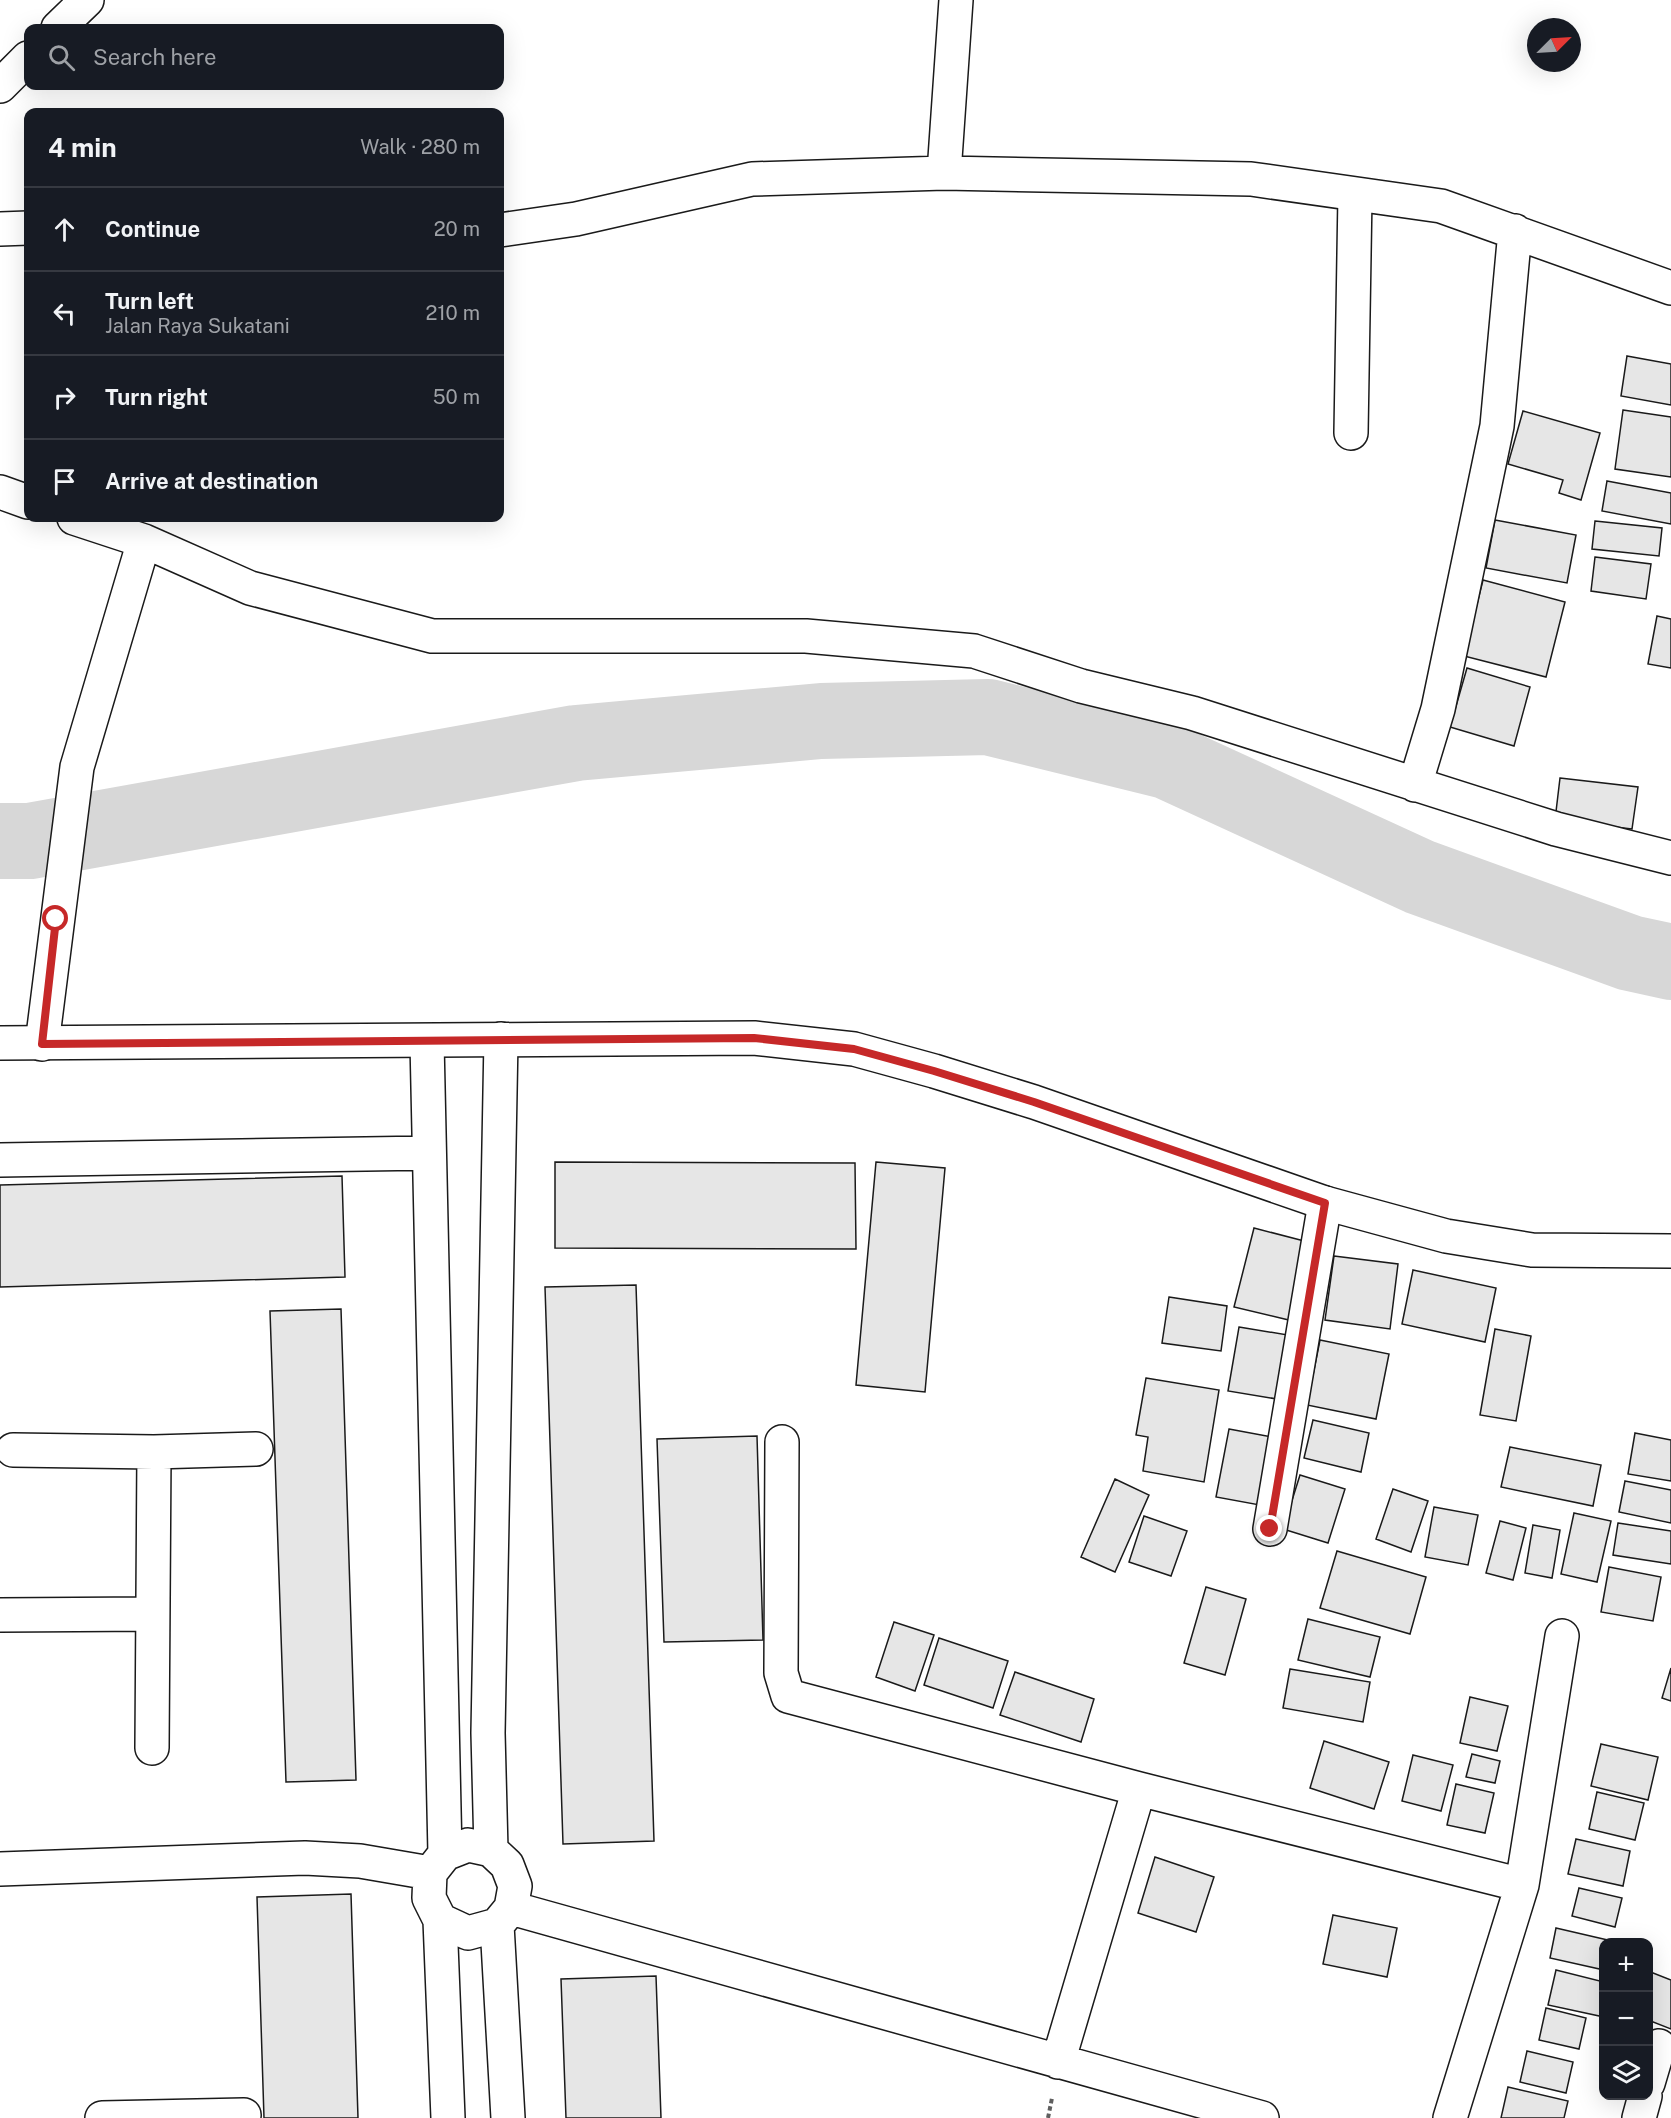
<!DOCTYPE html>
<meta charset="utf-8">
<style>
:root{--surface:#171b24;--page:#20242c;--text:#f1f3f6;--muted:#9ea1a6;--line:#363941}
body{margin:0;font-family:"Public Sans",sans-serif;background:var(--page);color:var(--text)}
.controls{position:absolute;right:18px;bottom:18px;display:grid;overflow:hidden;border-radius:12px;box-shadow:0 6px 24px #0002}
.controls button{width:54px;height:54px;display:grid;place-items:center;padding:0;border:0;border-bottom:2px solid var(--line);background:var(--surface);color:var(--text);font:30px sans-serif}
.compass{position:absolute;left:1527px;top:18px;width:54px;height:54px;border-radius:50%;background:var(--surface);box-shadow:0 6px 24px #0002;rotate:66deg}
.stop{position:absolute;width:18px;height:18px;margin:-14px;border:4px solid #c62828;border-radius:50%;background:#fff}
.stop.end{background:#c62828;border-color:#fff;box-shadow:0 2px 6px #0008}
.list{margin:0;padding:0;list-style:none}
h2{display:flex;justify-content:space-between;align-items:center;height:78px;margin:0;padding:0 24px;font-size:26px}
h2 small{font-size:20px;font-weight:400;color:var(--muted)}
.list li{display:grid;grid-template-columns:39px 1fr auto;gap:18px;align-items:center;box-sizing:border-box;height:84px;padding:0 24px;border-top:2px solid var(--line)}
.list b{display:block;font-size:22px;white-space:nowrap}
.list p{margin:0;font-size:20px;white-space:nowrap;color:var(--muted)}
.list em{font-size:20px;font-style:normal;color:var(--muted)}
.icon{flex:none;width:33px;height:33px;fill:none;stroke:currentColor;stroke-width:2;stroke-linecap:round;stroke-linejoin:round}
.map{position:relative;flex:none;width:1671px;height:2118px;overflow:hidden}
.search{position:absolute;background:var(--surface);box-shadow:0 6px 24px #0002;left:24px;top:24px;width:480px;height:66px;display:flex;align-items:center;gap:15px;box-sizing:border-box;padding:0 21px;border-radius:12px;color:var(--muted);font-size:22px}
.panel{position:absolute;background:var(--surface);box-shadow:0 6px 24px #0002;left:24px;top:108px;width:480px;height:414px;border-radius:12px}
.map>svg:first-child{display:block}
</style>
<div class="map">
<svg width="1671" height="2118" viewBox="0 0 1671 2118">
<rect width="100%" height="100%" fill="#fff"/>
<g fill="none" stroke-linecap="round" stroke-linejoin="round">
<path stroke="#d7d7d7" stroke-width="76" d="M0 841H30L576 743 821 721 988 717 1167 761 1420 877 1630 953 1671 962"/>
</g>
<path fill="#e6e6e6" stroke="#1a1a1a" stroke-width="1.5" d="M1627 356 1671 364V405L1621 396Z
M1623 410 1671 417V477L1615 469Z
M1523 411 1600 433 1581 500 1559 493 1563 480 1508 464Z
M1607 481 1671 493V524L1602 511Z
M1495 520 1576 535 1567 583 1486 568Z
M1595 521 1662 528 1659 556 1592 549Z
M1595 557 1651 564 1646 599 1591 591Z
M1483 580 1565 602 1546 677 1464 656Z
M1657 616 1671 619V668L1648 664Z
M1467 668 1530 687 1514 746 1450 727Z
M1560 778 1638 787 1632 829 1555 820Z
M555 1162 855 1163 856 1249 555 1248Z
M876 1162 945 1168 925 1392 856 1385Z
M342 1176 345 1277 0 1287V1185Z
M1254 1228 1312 1243 1293 1321 1234 1307Z
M1334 1256 1398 1264 1390 1329 1325 1320Z
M1413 1270 1496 1288 1485 1342 1402 1324Z
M636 1285 654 1841 563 1844 545 1287Z
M1169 1297 1227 1306 1221 1351 1162 1343Z
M341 1309 356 1780 286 1782 270 1311Z
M1239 1327 1294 1336 1283 1400 1228 1391Z
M1495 1329 1531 1336 1516 1421 1480 1415Z
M1320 1340 1389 1354 1376 1419 1307 1405Z
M1146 1378 1219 1390 1204 1482 1143 1471 1148 1437 1136 1435Z
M1313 1420 1369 1433 1361 1472 1304 1458Z
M1229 1429 1278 1438 1265 1506 1216 1497Z
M1635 1433 1671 1440V1481L1628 1474Z
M757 1436 763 1640 664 1642 657 1439Z
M1510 1447 1601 1465 1593 1506 1501 1487Z
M1300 1475 1345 1489 1328 1543 1283 1529Z
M1115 1479 1149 1495 1115 1572 1081 1557Z
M1625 1481 1671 1490V1523L1619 1512Z
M1393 1489 1428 1501 1411 1552 1376 1539Z
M1434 1507 1478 1515 1468 1565 1425 1557Z
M1574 1513 1611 1521 1597 1582 1561 1574Z
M1144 1516 1187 1531 1171 1576 1129 1562Z
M1500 1521 1526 1528 1513 1580 1486 1573Z
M1618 1523 1671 1531V1564L1613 1555Z
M1533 1525 1560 1530 1552 1578 1525 1573Z
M1337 1551 1426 1577 1410 1634 1320 1608Z
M1609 1567 1661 1577 1653 1621 1601 1612Z
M1206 1587 1246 1599 1225 1675 1184 1663Z
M1308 1619 1380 1637 1370 1677 1298 1660Z
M894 1622 934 1635 915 1691 876 1677Z
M939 1638 1008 1661 993 1708 924 1685Z
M1671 1668V1701L1662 1698Z
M1290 1669 1370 1682 1363 1722 1283 1708Z
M1015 1672 1094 1699 1081 1742 1000 1715Z
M1470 1697 1508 1706 1497 1751 1460 1743Z
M1324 1741 1389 1762 1374 1809 1310 1788Z
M1601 1744 1658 1757 1648 1800 1591 1786Z
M1472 1754 1500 1761 1495 1783 1466 1777Z
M1413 1755 1453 1765 1441 1811 1402 1801Z
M1456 1784 1494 1793 1485 1833 1447 1825Z
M1597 1792 1644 1803 1635 1840 1589 1829Z
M1576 1839 1630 1851 1623 1886 1568 1874Z
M1155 1857 1214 1877 1196 1932 1138 1913Z
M1579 1888 1622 1898 1615 1927 1572 1916Z
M351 1894 358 2118H264L257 1897Z
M1333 1915 1397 1928 1387 1977 1323 1964Z
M1556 1928 1612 1941 1604 1942V1970L1550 1958Z
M1556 1970 1604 1982V2017L1548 2005Z
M1648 1971 1671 1980V2029L1648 2020Z
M656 1976 661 2118H566L561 1979Z
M1546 2008 1586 2018 1579 2049 1539 2040Z
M1527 2051 1573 2062 1566 2093 1520 2082Z
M1508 2087 1568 2101 1564 2118H1501Z"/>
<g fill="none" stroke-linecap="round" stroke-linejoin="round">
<g stroke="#1a1a1a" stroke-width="36">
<path id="street" d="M58 28 87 0
M0 86 28 58
M944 173 956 0
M0 229 28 228
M500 230 576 219 752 179 944 173 1251 179 1441 206 1671 288
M1351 433 1355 195
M0 492 28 502
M74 518 144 541 250 588 432 636H806L974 651 1081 686 1192 713 1556 829 1671 858
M1415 785 1438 709 1497 426 1515 231
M427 1042 445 1854
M42 1044 77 767 144 541
M0 1160 429 1153
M782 1442 781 1673 788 1696 1139 1789 1522 1885
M13 1450 154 1452 256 1449
M1270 1529 1325 1203
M0 1615 152 1614
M152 1748 154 1452
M491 1850 468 1845 445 1854 430 1873 429 1898 440 1920 468 1933 497 1925 511 1908 515 1886 507 1865 491 1850 488 1733 501 1039
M0 1869 305 1858 360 1861 430 1873
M511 1908 1262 2118
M440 1920 448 2118
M497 1925 508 2118
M1058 2062 1139 1789
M1648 2083 1659 2046
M102 2118 244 2115
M1450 2118 1522 1885 1562 1636
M1639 2118 1645 2096"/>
</g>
<g stroke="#1a1a1a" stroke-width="36">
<path id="secondary" d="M0 1043 754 1038 854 1049 934 1071 1034 1102 1325 1203 1446 1236 1532 1250 1671 1251"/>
</g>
<path stroke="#5f5f5f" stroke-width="4" stroke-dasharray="4.5 3" stroke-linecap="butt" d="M1048 2118 1052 2098"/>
<use href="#street" stroke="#fff" stroke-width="33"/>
<use href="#secondary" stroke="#fff" stroke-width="33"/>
</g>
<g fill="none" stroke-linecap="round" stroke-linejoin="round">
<path stroke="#c62828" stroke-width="8" d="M56 919 42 1044 754 1038 854 1049 934 1071 1034 1102 1325 1203 1270 1529"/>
</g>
</svg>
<div class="controls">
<button>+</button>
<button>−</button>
<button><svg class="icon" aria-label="layers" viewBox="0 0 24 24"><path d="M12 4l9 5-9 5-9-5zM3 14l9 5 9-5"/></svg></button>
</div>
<svg class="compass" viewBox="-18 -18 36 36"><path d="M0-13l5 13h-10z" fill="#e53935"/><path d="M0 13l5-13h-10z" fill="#9ea1a6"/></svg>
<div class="stop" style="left:56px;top:919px"></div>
<div class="stop end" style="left:1270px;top:1529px"></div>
<div class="search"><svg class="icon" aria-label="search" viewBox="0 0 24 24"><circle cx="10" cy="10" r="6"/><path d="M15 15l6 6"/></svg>Search here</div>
<section class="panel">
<h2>4 min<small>Walk · 280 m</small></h2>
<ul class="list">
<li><svg class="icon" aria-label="ahead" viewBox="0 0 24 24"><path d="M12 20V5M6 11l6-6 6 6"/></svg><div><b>Continue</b></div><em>20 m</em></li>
<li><svg class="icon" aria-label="left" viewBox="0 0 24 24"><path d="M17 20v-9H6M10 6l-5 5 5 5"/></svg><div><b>Turn left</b><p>Jalan Raya Sukatani</p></div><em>210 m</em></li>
<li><svg class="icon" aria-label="right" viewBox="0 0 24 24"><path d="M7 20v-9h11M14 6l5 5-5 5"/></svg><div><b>Turn right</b></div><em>50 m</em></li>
<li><svg class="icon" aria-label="arrive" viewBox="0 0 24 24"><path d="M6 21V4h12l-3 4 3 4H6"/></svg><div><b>Arrive at destination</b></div></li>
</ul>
</section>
</div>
